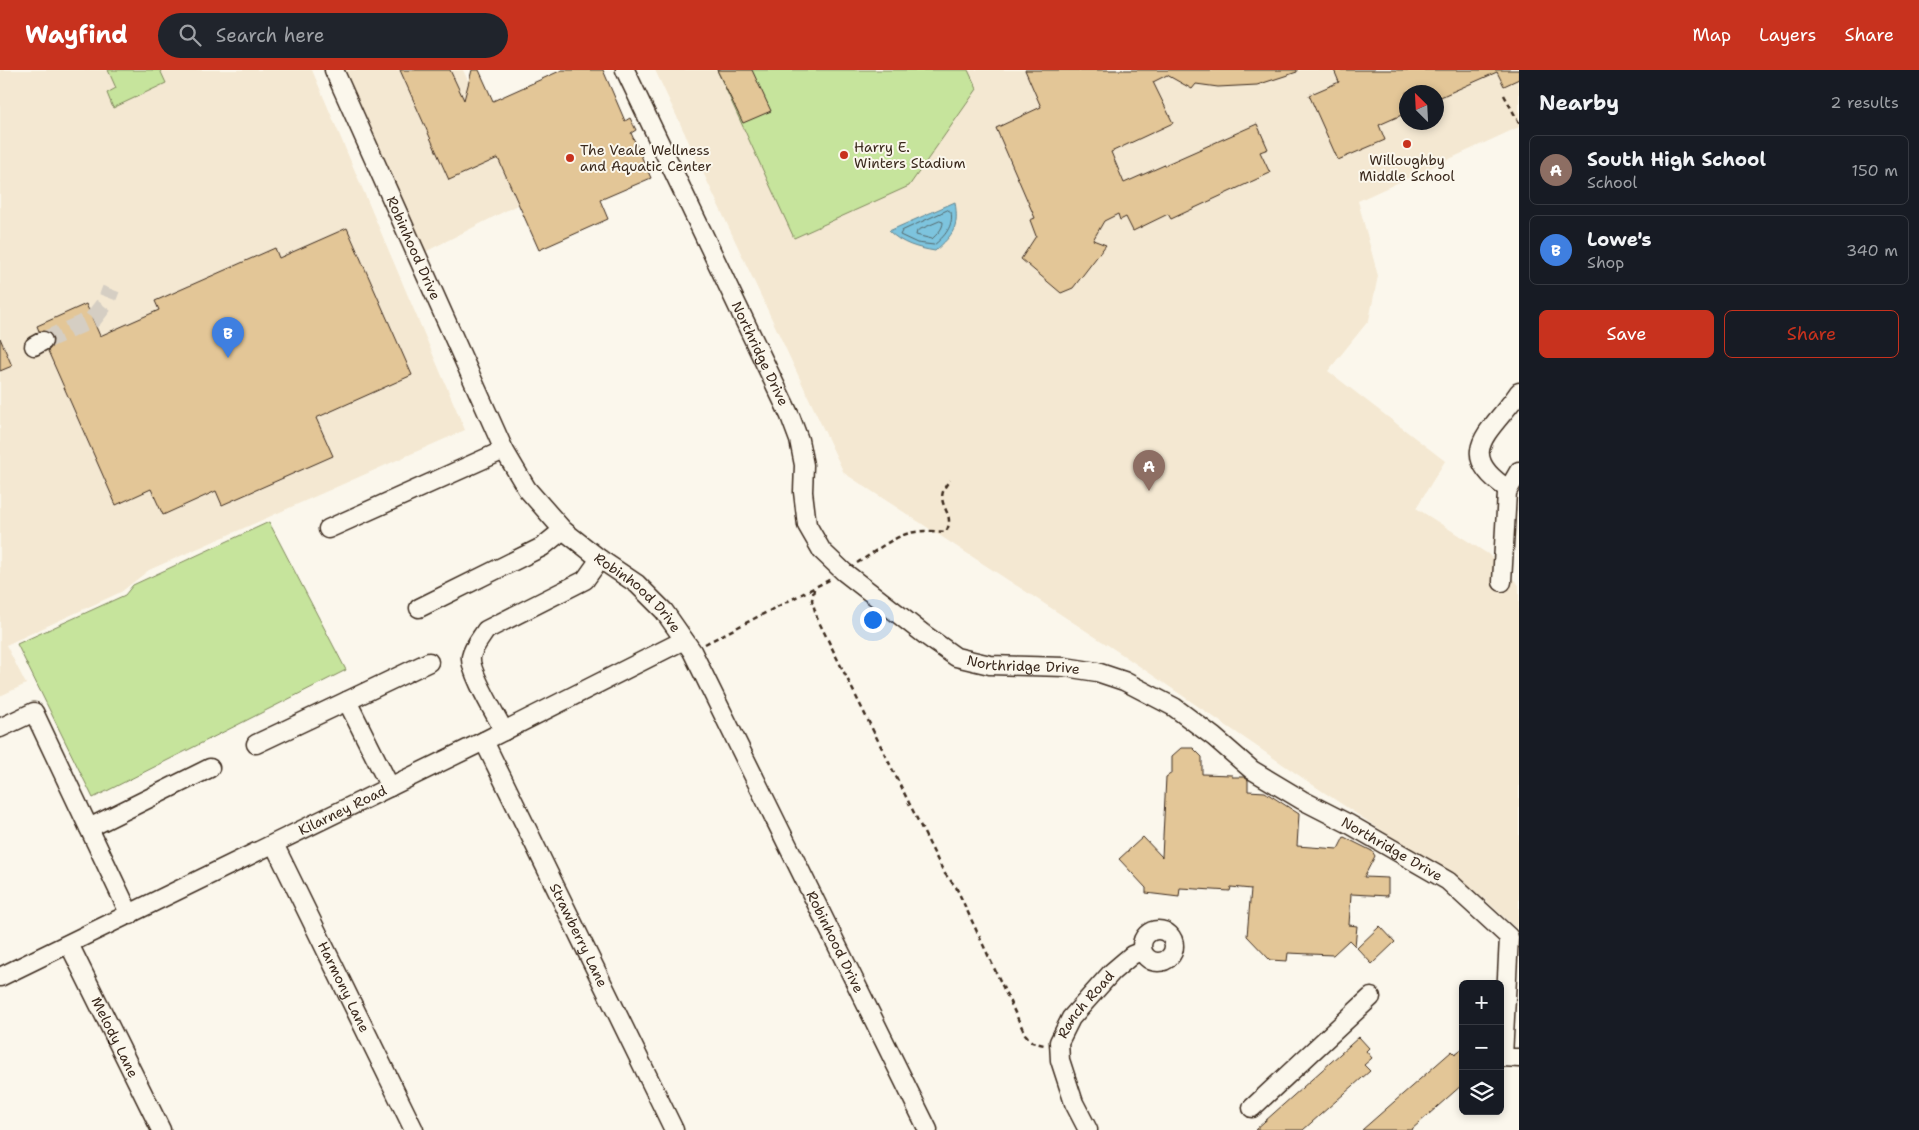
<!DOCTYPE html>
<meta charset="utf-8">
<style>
:root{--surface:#171b24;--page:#20242c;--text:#f1f3f6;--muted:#9ea1a6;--line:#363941;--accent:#c8321e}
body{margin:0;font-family:"Shantell Sans",sans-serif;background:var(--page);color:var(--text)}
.controls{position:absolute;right:15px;bottom:15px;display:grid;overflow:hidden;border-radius:8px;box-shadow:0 2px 8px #0003}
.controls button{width:45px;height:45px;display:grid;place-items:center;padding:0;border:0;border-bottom:1px solid var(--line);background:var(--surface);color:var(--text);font:25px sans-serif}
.compass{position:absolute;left:1399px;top:15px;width:45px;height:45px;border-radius:50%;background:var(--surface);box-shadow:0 2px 8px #0003;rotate:336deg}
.you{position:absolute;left:872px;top:549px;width:18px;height:18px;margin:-12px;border:4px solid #fff;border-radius:50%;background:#1a73e8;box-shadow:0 0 0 8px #1a73e833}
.badge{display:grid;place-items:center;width:32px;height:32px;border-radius:50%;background:var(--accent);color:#fff;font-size:16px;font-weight:700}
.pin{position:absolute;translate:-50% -41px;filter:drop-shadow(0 1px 2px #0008)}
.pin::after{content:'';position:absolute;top:26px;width:18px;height:15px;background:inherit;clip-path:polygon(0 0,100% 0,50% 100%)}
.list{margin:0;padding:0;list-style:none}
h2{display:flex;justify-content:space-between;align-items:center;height:65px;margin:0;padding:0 20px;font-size:21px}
h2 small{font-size:16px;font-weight:400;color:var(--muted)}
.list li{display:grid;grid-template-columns:32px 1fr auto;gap:15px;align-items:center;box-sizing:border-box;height:70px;margin:0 10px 10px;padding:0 10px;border:1px solid var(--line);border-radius:8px}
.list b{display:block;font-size:19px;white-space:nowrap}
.list p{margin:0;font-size:16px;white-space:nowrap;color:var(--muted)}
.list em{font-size:16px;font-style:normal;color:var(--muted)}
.actions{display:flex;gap:10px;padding:15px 20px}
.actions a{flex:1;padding:11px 0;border:1px solid var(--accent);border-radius:8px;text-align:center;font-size:18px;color:var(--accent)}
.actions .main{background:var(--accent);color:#fff}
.icon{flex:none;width:28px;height:28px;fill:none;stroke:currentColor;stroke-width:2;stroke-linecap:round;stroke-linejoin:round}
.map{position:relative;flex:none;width:1519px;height:1060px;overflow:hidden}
header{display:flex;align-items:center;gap:30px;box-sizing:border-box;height:70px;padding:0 25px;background:var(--accent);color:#fff}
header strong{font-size:24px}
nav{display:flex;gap:28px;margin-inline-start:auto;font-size:18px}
.search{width:350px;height:45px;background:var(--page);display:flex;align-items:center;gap:12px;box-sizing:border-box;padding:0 18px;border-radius:28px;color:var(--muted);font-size:19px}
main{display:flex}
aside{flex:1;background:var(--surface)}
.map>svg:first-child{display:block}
</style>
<header>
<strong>Wayfind</strong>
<div class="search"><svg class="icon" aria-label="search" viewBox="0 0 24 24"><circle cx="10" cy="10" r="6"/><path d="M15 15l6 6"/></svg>Search here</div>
<nav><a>Map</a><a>Layers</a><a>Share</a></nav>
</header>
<main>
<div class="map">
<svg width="1519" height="1060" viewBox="0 0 1519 1060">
<rect width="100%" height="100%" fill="#fbf7ec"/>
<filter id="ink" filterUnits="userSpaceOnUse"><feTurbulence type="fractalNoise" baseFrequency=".02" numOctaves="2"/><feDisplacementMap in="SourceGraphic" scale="10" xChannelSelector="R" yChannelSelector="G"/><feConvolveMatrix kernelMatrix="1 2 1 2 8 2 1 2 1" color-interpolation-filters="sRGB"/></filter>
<g filter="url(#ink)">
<path fill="#f4e8d2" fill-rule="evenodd" d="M0 0H312L465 360 149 500 121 522 6 575 26 614 0 626Z
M342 0H463L480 36 519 134 423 183Z
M655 0H1519V57L1358 131 1378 206 1369 250 1328 301 1445 391 1416 438 1488 484 1519 515V861L1482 827 1316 717 1123 585 844 403ZM1406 22H1436V52H1406Z"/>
<path fill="#c6e49c" stroke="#80875d" d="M108 0H160L166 13 113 38 107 23 116 18Z
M717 0H968L977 19 909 116 794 168Z
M269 452 346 600 93 728 17 574 125 525 133 515Z"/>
<path fill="#7dc4de" stroke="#638691" d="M955 132C959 157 954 164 935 181 917 178 902 174 889 161Z"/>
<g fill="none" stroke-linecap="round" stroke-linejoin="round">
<path stroke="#55686b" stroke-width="1" d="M948 140 951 142C954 156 944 167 934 175L917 173 900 165 902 161Z
M940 151 943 152C943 159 937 164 932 169L916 165 917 161Z"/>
</g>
<path fill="#e3c697" stroke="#3b2a1e" d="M400 0H450L464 30 472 0H479L493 31 562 0H603L625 51 630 48 636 60 631 63 651 108 600 130 608 149 539 180 498 88 449 110Z
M717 0H752L771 41 743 53Z
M1025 0H1297V2L1257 15 1218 17 1196 14 1192 19 1167 5 1153 12 1173 53 1111 82 1124 113 1257 54 1268 79 1260 82 1270 103 1171 149 1168 144 1133 161 1126 147 1120 150 1118 144 1104 151 1093 170 1106 175 1073 218 1061 223 1021 189 1036 166 1030 150 1035 148 996 58 1041 37Z
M1334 0H1519V9L1504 16 1497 2 1436 29V22H1406V43L1379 55 1385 70 1338 90 1309 25 1339 12Z
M347 158 412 305 316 348 333 386 222 435 216 421 163 445 151 419 116 435 48 281 52 276V266L48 262 39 261 37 256 86 234 100 266 159 240 155 231 275 178 279 188Z
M0 268 12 296 0 301Z
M1181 678H1193L1202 687V704L1232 705V707H1244L1248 710V721L1265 722 1299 744 1297 776 1338 779 1344 767 1372 781 1375 786 1364 807 1388 808V826L1351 824 1349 855 1357 856 1355 876 1349 870 1333 885 1288 883 1287 891 1270 890 1247 866 1251 819 1231 817 1230 821 1180 818 1179 827 1146 823V818L1119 789 1143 767 1162 787 1166 707 1172 703V686Z
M1380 856 1395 872 1372 894 1357 878Z
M1359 967 1369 978 1366 981 1372 988 1364 995 1370 1001 1303 1060H1255Z
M1463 978V1014L1411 1060H1362L1452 981 1455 984Z"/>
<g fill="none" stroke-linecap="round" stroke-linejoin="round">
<path stroke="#d5cec3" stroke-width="18" stroke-dasharray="18 9" stroke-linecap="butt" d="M43 271 93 249 106 232 111 219"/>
<g stroke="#3b2a1e" stroke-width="21">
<g id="minor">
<path id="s1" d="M334 0 504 380 527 419 563 460 600 489 637 514 664 541 692 581 928 1060"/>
<path id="s2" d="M625 0 790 346 799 370 804 395 803 422 807 455 822 481 844 502 925 565 956 587 990 595 1065 597 1097 602 1124 611 1174 637 1214 667 1252 700 1302 730 1349 754 1448 811 1509 867 1503 987 1519 988"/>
<path d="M34 276 43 271"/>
<path d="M1508 419C1451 382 1494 360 1519 322"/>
<path d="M328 459 504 380"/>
<path d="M1502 512 1507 422 1519 401"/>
<path d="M419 538 542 477 563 460"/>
<path d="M347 631 429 592"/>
<path d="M0 658 34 642 130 845"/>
<path d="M504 661C497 647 469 601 471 587 473 577 481 568 486 560L585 510 600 489"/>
<path id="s3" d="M484 671 674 1060"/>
<path d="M256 674 347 631 390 717"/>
<path d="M89 758 210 698"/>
<path id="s4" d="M274 774 414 1060"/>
<circle cx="1158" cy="876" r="16"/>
<path id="s5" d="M69 874 161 1060"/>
<path id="s6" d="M0 907 484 671 684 570"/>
<path d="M1252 1038 1371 927"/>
<path id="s7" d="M1088 1060 1074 1033 1060 990 1059 972 1071 948 1112 902 1132 885 1142 881"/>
</g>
</g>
<path stroke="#3b2a1e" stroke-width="2.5" stroke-dasharray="5 4" stroke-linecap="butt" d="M1504 25 1519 53
M857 493C874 483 890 468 910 463 921 460 934 461 946 462 958 440 929 435 950 410
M814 519 812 530 817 548 938 791 945 804 956 817 1025 964 1032 972 1044 975
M705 574 831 509"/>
<use href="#minor" stroke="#fbf7ec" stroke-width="18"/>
</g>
</g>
<g fill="#c8321e" stroke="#fbf7ec" stroke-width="2">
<circle cx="1407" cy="74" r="5"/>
<circle cx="844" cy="85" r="5"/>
<circle cx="570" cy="88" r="5"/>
</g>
<g text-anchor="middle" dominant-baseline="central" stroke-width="4" stroke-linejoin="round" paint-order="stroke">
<g font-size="14" fill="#3b2a1e" stroke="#fbf7ec" text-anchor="start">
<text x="854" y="77">Harry E.<tspan x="854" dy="16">Winters Stadium</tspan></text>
<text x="580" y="80">The Veale Wellness<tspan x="580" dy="16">and Aquatic Center</tspan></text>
<text x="1407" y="90" text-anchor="middle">Willoughby<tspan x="1407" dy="16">Middle School</tspan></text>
</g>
<g font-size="14" fill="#3b2a1e" stroke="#fbf7ec">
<text stroke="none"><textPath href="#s1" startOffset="195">Robinhood Drive</textPath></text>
<text stroke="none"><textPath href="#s2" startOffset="314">Northridge Drive</textPath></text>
<text stroke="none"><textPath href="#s1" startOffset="614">Robinhood Drive</textPath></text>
<text stroke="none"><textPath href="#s2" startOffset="764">Northridge Drive</textPath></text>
<text stroke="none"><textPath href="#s6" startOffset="381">Kilarney Road</textPath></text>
<text stroke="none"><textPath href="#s2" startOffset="1184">Northridge Drive</textPath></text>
<text stroke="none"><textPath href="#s3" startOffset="216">Strawberry Lane</textPath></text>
<text stroke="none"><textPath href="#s1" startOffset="1019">Robinhood Drive</textPath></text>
<text stroke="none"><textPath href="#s4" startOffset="159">Harmony Lane</textPath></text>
<text stroke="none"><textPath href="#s7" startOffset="140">Ranch Road</textPath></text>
<text stroke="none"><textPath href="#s5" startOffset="104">Melody Lane</textPath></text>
</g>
</g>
</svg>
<div class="controls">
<button>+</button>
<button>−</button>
<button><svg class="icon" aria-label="layers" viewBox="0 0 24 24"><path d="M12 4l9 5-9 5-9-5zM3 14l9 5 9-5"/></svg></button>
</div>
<svg class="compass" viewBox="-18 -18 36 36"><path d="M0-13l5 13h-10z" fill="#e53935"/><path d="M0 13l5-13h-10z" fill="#9ea1a6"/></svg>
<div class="you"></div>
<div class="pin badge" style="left:1149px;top:421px;background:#8d6e63">A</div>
<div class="pin badge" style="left:228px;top:288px;background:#3f7fe0">B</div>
</div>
<aside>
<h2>Nearby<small>2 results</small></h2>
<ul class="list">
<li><span class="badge" style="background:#8d6e63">A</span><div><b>South High School</b><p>School</p></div><em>150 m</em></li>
<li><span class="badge" style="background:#3f7fe0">B</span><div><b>Lowe's</b><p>Shop</p></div><em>340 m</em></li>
</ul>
<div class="actions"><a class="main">Save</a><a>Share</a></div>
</aside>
</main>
